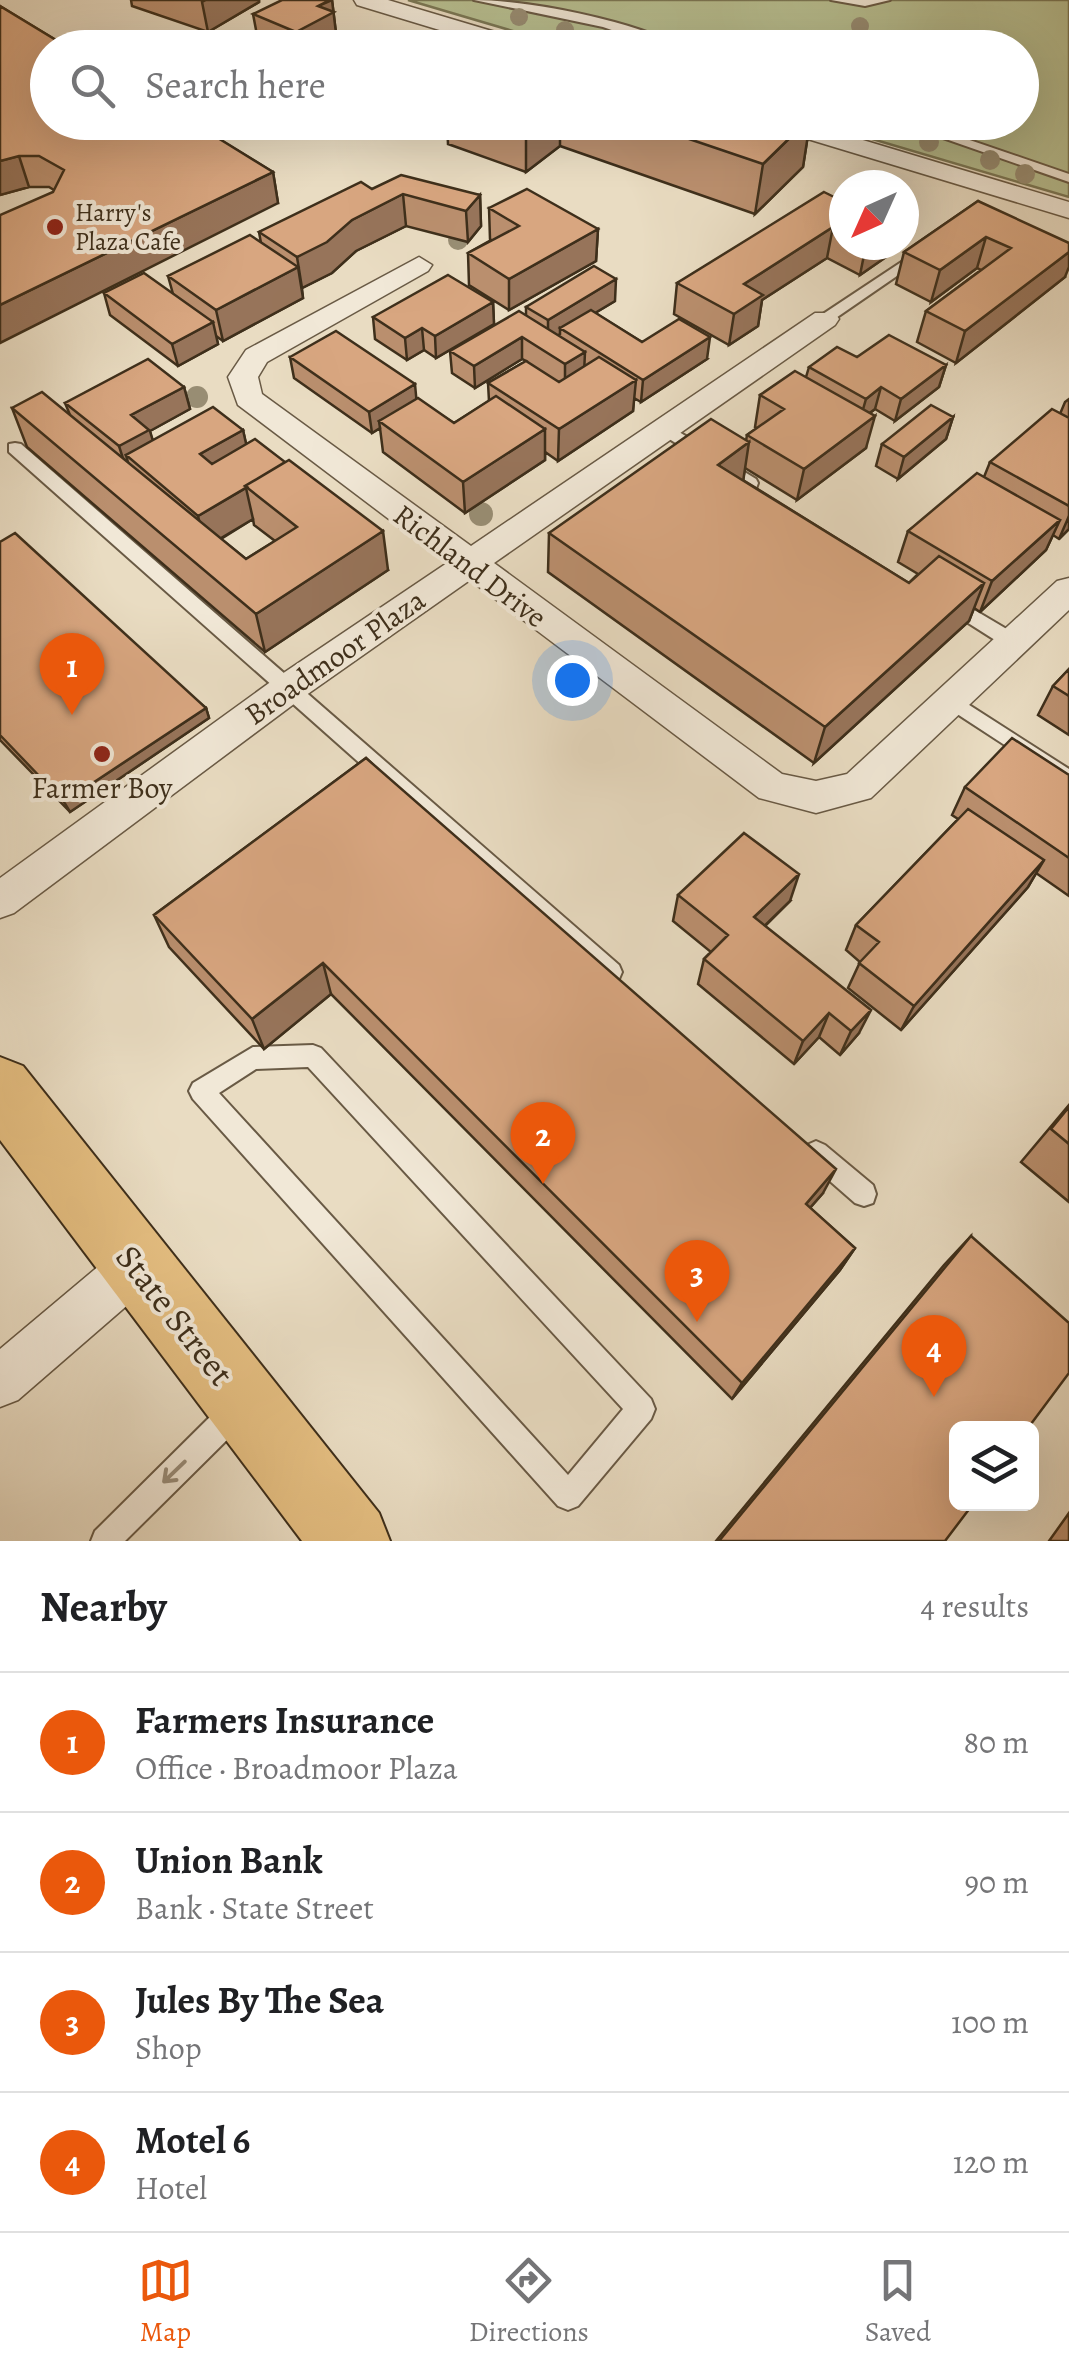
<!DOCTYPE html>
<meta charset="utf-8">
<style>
:root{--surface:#fff;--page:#f2f2f2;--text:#202124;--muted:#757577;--line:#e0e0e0;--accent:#ea580c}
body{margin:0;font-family:Alegreya,serif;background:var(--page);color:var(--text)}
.controls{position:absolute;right:30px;bottom:30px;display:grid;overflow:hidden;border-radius:15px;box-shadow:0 10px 40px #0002}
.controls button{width:90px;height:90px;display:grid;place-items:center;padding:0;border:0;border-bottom:2px solid var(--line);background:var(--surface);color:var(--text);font:50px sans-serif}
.compass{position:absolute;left:829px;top:170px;width:90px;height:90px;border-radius:50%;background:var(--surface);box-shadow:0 10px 40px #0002;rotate:225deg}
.you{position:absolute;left:572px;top:680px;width:35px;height:35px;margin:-25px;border:8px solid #fff;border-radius:50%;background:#1a73e8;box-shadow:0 0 0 15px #1a73e833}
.badge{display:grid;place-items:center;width:65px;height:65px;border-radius:50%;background:var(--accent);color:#fff;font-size:32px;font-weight:700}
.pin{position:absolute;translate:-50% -82px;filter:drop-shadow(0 2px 5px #0008)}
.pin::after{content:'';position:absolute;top:52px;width:35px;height:30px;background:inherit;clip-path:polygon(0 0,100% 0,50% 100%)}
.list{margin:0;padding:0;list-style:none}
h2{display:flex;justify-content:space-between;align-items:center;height:130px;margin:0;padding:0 40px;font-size:42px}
h2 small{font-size:32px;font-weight:400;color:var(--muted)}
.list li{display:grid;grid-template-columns:65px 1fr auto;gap:30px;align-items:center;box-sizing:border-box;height:140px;padding:0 40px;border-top:2px solid var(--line)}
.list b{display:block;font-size:38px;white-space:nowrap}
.list p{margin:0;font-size:32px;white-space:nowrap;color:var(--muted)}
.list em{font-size:32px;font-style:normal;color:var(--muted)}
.icon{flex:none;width:55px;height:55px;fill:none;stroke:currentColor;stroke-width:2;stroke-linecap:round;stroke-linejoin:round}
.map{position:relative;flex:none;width:1069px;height:1541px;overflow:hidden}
.search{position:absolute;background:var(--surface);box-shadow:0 10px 40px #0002;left:30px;right:30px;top:30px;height:110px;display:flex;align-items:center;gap:25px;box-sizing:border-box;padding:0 35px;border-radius:55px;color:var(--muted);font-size:38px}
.sheet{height:690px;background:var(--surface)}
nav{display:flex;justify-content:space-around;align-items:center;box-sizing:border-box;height:140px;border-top:2px solid var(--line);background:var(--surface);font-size:28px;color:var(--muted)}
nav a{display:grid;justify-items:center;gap:5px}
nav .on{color:var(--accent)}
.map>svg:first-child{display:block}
</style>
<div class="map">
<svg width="1069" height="1541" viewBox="0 0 1069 1541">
<rect width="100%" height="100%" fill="#e9dcc2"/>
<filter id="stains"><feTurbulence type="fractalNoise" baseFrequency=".002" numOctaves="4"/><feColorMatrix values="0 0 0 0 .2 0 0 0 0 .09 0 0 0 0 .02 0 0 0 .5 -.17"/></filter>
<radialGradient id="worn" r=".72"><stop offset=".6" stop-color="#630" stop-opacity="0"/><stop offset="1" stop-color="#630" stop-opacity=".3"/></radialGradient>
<path fill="#b8c092" stroke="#7b7856" stroke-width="2.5" d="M408 0H1069V197L818 123 1022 122V48L567 47Z"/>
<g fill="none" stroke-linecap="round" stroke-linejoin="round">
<g stroke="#695a45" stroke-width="4">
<path id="service" d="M474 0C529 0 636 21 683 48H664L603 27Z
M831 0H890L865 6Z
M897 122H917L1069 174V182Z
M918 251 925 255 923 258 830 322H820V316Z
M666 424 756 479 758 483 748 511H736L733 507 741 485 660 433 658 429Z
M15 443 21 444 619 965 622 972 619 979 611 982 603 979 9 452V444Z
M949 595 1020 637 1022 642 1020 647H1006L943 607 940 602 943 597Z
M952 694 1069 769V787L945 706 942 701Z
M313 1045 321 1048 651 1399 655 1409 651 1419 578 1506 568 1510 558 1506 193 1099 189 1091 193 1083 253 1047ZM308 1067 623 1409 568 1475 219 1093 256 1069Z
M816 1141 825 1145 873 1185 876 1194 873 1203 864 1206 855 1203 807 1161 804 1153 807 1145Z
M235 1398 245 1402 249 1412 245 1422 125 1541H91L95 1531 225 1402Z"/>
</g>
<g stroke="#695a45" stroke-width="3">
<path id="minor" d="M354 0H388L532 43 535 48H499L357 5Z
M764 122H803L1069 202V218L768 127Z
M419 257 432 265 428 271 267 362 258 377 262 394 471 546 815 313H835L839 319 835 325 494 563 782 774 816 781 847 774 1057 581 1069 578V610L871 798 816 813 759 798 470 580 302 698 14 913 0 918V878L276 678 447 563 238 405 228 377 246 350Z
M136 1242 153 1249 160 1266 153 1283 18 1400 0 1407V1349L119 1249Z"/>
</g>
<g stroke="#3e2f1b" stroke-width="4">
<path id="primary" d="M0 1057 23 1066 379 1513 390 1541H302L0 1140Z"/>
</g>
<use href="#service" fill="#f1e8d7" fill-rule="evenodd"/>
<use href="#minor" fill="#f1e8d7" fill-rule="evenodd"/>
<use href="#primary" fill="#e4be81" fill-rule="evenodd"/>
</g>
<g fill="#988d73">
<circle cx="519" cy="17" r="9"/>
<circle cx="860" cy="26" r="9"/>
<circle cx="565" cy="30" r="9"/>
<circle cx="929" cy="142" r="10"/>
<circle cx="990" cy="160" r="10"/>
<circle cx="1025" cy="174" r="10"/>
<circle cx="458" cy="240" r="10"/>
<circle cx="197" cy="397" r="11"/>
<circle cx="481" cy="514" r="12"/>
</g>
<path fill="#ba8f6e" stroke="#3e2f1b" stroke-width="2.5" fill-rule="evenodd" d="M131 0H259V2L208 32 132 6Z
M332 0 336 33 309 48H287L257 35 253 14Z
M0 6 273 172 278 203 54 190 49 187H29L0 195Z
M447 122H810L803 167 755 214 560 146 526 172 448 144Z
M372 189 480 195 481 226 468 242 406 226 356 251 332 273 302 288 303 298 223 341 216 336 218 344 178 366 110 315 104 293 173 294 168 276 261 243 259 232Z
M978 201 1065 277 956 363 917 342 926 311 981 270 977 268 931 302 896 284 904 252Z
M844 202V245H889L886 257 860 275 827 258 762 300 758 326 729 345 674 314 677 283Z
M489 208 598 229 596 261 509 310 469 285 468 253 491 240 490 239Z
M615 301 595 313 642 342 707 359 641 402 634 398 633 411 558 461 545 452V460L465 513 383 452 380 428 372 433 294 378 290 357 416 399 454 423 489 401 488 383 526 361 522 359 475 388 452 373 450 351 526 315V307Z
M493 302 494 324 436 358 424 350 407 360 375 339 373 317Z
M857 357 946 365 939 387 895 421 875 409 870 413 866 448 797 500 745 468 743 480 909 583 918 574 898 562 908 531 984 477 990 462 1060 414 1065 402 1069 399V529L1059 539 1053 535 1046 550 980 612 974 608 969 621 814 763 548 572 549 533 746 441 747 435 757 428 755 427 760 395 806 377 809 367Z
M184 387 190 409 150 431 152 440 243 430 246 444 388 570 265 652 27 447 12 408 70 415 65 403ZM253 519 254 525 275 541 246 559 221 539Z
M953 417 946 439 898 479 876 466 882 444Z
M0 542 206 708 209 718 70 812 0 740Z
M1069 669V735L1038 715 1053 686Z
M366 758 823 1193 810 1208 855 1248 840 1270 732 1399 331 994 264 1049 169 947 154 915Z
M1069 775V896L1036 873 1028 887 901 1030 848 988 860 962 846 950 856 925 958 819 952 815 965 787Z
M678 895 790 901 765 926 859 1033 840 1055 819 1037 794 1064 698 984 704 959 711 952 673 921Z
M1069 1105V1202L1021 1162Z
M971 1236 945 1541H716L944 1265Z
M1069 1513V1541H1049Z"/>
<path fill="#97745a" stroke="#3e2f1b" stroke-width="2.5" d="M206 0H259V2L208 32 202 2Z
M332 0 336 33 309 48H298L296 32 318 6Z
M526 122H560V146L526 172Z
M806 122H810L803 167 755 214 763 164Z
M19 156 29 187 0 195V161Z
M273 172 278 203 0 343V305Z
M403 194 406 226 356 251 332 273 302 288 297 257 352 220Z
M480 195 481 226 468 242 466 211Z
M833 227 827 258 762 300 758 326 729 345 734 314 744 284Z
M598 229 596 261 509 310V279Z
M986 237 977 268 931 302 940 270Z
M866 245H889L886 257 860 275Z
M1069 252V267L1065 277 956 363 965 331Z
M298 267 303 298 223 341 216 310Z
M616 279 615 301 565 331 560 328V334L548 342V320Z
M493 302 494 324 436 358 435 336Z
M213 322 218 344 178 366 172 344Z
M422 328 424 350 407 360 405 338Z
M522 337V359L475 388 474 366Z
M710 337 707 359 641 402 643 380Z
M585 352 584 374 565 386V364Z
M946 365 939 387 895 421 901 399Z
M636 380 633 411 558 461 559 429Z
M415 384 417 406 379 421 380 428 372 433 369 412Z
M184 387 190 409 150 431 156 451 126 455 129 466 126 468 119 446 131 415Z
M881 387 875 409 860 420 866 399Z
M875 416 866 448 797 500 804 469Z
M953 417 946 439 898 479 904 457Z
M545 429V460L465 513 463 482Z
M243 430 250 461 208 485 200 454Z
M749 442 743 482 718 465Z
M246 488 253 519 206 547 198 516Z
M1069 516V529L1059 539Z
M1060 520 1046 550 980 612 992 581Z
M383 531 388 570 265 652 256 614Z
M984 583 969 621 814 763 825 727Z
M206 708 209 718 70 812 64 802Z
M1044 860 1028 887 901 1030 914 1006Z
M799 874 790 901 747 943 754 917Z
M323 963 331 994 264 1049 252 1019Z
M871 1010 859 1033 840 1055 851 1031Z
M829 1013 819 1037 794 1064 803 1041Z
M836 1169 823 1193 793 1227 806 1204Z
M855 1248 840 1270 732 1399 742 1383Z"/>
<path fill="#d8a680" stroke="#3e2f1b" stroke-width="2.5" d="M282 0H330L318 6 334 12 296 32 253 14Z
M0 6 69 48H48V122H192L273 172 0 305V215L53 192 64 170 39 156H19L0 161Z
M548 35 589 48H530Z
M639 122H806L763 164Z
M401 175 480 195 466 211 403 194 352 220 327 242 297 257 259 232 361 182 372 189Z
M527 189 598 229 509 279 468 253 519 226 489 208Z
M824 192 844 202V232L833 227 744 284 763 295 734 314 677 283Z
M978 201 1069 243V252L965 331 926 311 1011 248 986 237 940 270 904 252Z
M250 235 298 267 216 310 168 276Z
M594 266 616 279 548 320 526 307Z
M144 273 213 322 172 344 104 293Z
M448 275 493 302 435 336 422 328 405 338 373 317Z
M591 310 642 342 679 319 710 337 643 380 560 328Z
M519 311 585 352 565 364 522 337 474 366 450 351Z
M336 331 415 384 369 412 290 357Z
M889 335 946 365 901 399 881 387 866 399 809 367 837 347 857 357Z
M599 357 636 380 559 429 488 383 526 361 559 382Z
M148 359 184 387 131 415 149 430 119 446 65 403Z
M795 371 875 416 804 469 747 435 784 409 760 395Z
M42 392 246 559 297 527 245 486 289 460 383 531 256 614 12 408Z
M496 396 545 429 463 482 379 421 418 398 454 423Z
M931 405 953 417 904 457 882 444Z
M213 407 243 430 200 454 212 464 255 439 285 462 245 486 247 487 198 516 126 455Z
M1052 409 1069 418V506L990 462Z
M711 419 749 442 718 465 909 583 939 556 984 583 825 727 549 533Z
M977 473 1060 520 992 581 908 531Z
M15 533 206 708 64 802 0 735V542Z
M1069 669V696L1053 686Z
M1012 738 1069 775V858L965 787Z
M366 758 836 1169 806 1204 855 1248 742 1383 323 963 252 1019 154 915Z
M968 809 1044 860 914 1006 859 963 879 942 856 925Z
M744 833 799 874 754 917 871 1010 851 1031 829 1013 803 1041 704 959 728 935 678 895Z
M1069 1107V1144L1051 1129Z
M971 1236 1069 1323V1373L1028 1428H956V1504H973L945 1541H719Z"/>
<defs><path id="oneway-shaft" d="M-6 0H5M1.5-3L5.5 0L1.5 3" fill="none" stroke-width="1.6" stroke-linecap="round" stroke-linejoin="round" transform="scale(2.5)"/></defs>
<use stroke="#988c79" href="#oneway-shaft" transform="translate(174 1472) rotate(136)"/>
<g fill="#8f2418" stroke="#f1e8d7" stroke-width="4">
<circle cx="55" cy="227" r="10"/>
<circle cx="102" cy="754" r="10"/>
</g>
<g text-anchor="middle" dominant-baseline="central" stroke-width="8" stroke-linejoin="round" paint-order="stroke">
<g font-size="25" fill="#3e2f1b" stroke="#f1e8d7" text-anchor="start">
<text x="75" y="213">Harry's<tspan x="75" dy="29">Plaza Cafe</tspan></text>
</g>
<g font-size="30" fill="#3e2f1b" stroke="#f1e8d7">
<text transform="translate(470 566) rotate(37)">Richland Drive</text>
<text transform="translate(335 657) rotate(-35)">Broadmoor Plaza</text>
</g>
<g font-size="30" fill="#3e2f1b" stroke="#f1e8d7">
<text x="102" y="788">Farmer Boy</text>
</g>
<g font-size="35" fill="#3e2f1b" stroke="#f1e8d7">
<text transform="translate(175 1315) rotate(52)">State Street</text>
</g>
</g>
<rect width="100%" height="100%" filter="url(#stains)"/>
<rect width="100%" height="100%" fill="url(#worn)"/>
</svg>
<div class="controls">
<button><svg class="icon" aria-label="layers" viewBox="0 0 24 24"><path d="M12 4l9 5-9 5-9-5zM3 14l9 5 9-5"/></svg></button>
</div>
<svg class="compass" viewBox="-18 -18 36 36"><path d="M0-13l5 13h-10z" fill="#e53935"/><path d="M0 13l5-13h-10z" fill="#757577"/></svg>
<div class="you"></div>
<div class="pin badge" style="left:72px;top:715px">1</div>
<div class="pin badge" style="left:543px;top:1184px">2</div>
<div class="pin badge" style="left:697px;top:1322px">3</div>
<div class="pin badge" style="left:934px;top:1397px">4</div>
<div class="search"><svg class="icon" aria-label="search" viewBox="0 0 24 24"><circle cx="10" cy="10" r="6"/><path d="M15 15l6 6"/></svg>Search here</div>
</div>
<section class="sheet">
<h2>Nearby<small>4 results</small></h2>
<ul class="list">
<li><span class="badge">1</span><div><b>Farmers Insurance</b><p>Office · Broadmoor Plaza</p></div><em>80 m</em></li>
<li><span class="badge">2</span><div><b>Union Bank</b><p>Bank · State Street</p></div><em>90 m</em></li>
<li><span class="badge">3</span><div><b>Jules By The Sea</b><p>Shop</p></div><em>100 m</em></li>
<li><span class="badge">4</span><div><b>Motel 6</b><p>Hotel</p></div><em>120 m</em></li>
</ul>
</section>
<nav>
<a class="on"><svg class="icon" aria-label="map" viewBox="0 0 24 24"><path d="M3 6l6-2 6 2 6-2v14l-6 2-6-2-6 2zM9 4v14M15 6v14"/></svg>Map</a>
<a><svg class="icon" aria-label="directions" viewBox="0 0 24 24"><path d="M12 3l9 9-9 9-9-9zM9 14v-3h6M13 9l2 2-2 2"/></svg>Directions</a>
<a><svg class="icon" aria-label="saved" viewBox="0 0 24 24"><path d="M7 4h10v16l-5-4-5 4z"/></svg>Saved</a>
</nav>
